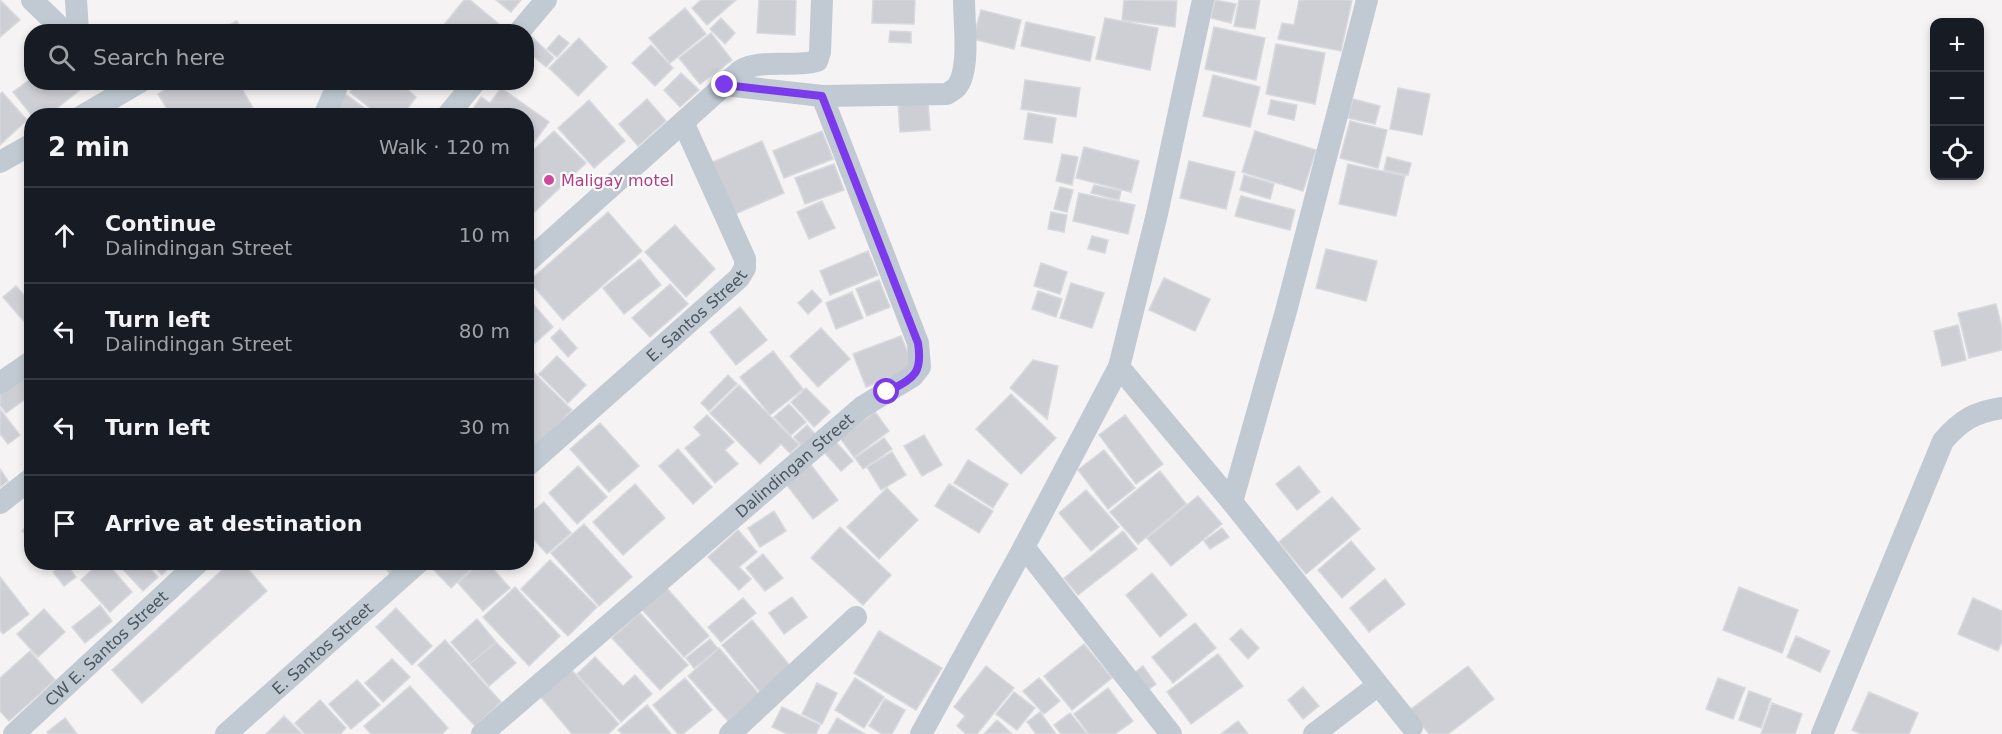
<!DOCTYPE html>
<meta charset="utf-8">
<style>
:root{--surface:#171b24;--page:#242831;--text:#f1f3f6;--muted:#9ea1a6;--line:#363941}
body{margin:0;font-family:"DejaVu Sans",sans-serif;background:var(--page);color:var(--text)}
.controls{position:absolute;right:18px;top:18px;display:grid;overflow:hidden;border-radius:12px;box-shadow:0 3px 9px #0003}
.controls button{width:54px;height:54px;display:grid;place-items:center;padding:0;border:0;border-bottom:2px solid var(--line);background:var(--surface);color:var(--text);font:30px sans-serif}
.stop{position:absolute;width:18px;height:18px;margin:-14px;border:4px solid #7c3aed;border-radius:50%;background:#fff}
.stop.end{background:#7c3aed;border-color:#fff;box-shadow:0 2px 6px #0008}
.list{margin:0;padding:0;list-style:none}
h2{display:flex;justify-content:space-between;align-items:center;height:78px;margin:0;padding:0 24px;font-size:26px}
h2 small{font-size:20px;font-weight:400;color:var(--muted)}
.list li{display:grid;grid-template-columns:39px 1fr auto;gap:18px;align-items:center;box-sizing:border-box;height:96px;padding:0 24px;border-top:2px solid var(--line)}
.list b{display:block;font-size:22px;white-space:nowrap}
.list p{margin:0;font-size:20px;white-space:nowrap;color:var(--muted)}
.list em{font-size:20px;font-style:normal;color:var(--muted)}
.icon{flex:none;width:33px;height:33px;fill:none;stroke:currentColor;stroke-width:2;stroke-linecap:round;stroke-linejoin:round}
.map{position:relative;flex:none;width:2002px;height:734px;overflow:hidden}
.search{position:absolute;background:var(--surface);box-shadow:0 3px 9px #0003;left:24px;top:24px;width:510px;height:66px;display:flex;align-items:center;gap:15px;box-sizing:border-box;padding:0 21px;border-radius:24px;color:var(--muted);font-size:22px}
.panel{position:absolute;background:var(--surface);box-shadow:0 3px 9px #0003;left:24px;top:108px;width:510px;height:462px;border-radius:24px}
.map>svg:first-child{display:block}
</style>
<div class="map">
<svg width="2002" height="734" viewBox="0 0 2002 734">
<rect width="100%" height="100%" fill="#f5f3f3"/>
<path fill="#cdcfd5" stroke="#d7d9de" stroke-width="1.5" d="M0 0 20 20 0 37Z
M464 0H470L499 24 492 32H438Z
M496 0H521L511 12Z
M701 0H736L707 25 692 8Z
M759 0H796L795 35 757 33Z
M873 0H915L914 24 872 23Z
M1124 0 1177 1 1175 27 1122 20Z
M1215 0 1236 4 1231 23 1211 18Z
M1239 0H1260L1255 29 1234 26Z
M1299 0H1352L1341 51 1278 39 1282 23 1294 25Z
M685 8 706 34 670 63 649 38Z
M981 10 1021 20 1014 49 973 39Z
M721 18 735 33 725 44 710 29Z
M1105 18 1158 28 1150 70 1096 59Z
M237 21 242 32H215Z
M1026 22 1095 37 1090 61 1021 46Z
M1214 27 1265 38 1256 80 1205 69Z
M890 31 911 32V43L889 42Z
M711 33 732 60 700 84 679 58Z
M559 35 569 43 557 57 547 49Z
M531 36 554 58 546 67 526 50V40Z
M579 38 607 67 578 96 549 68Z
M1276 44 1325 53 1315 104 1266 94Z
M651 45 673 68 655 86 632 63Z
M681 73 699 90 680 107 664 90Z
M1213 75 1260 87 1250 127 1203 116Z
M32 78V82H76L81 89 47 116H32L13 92Z
M1025 80 1080 88 1076 117 1021 109Z
M178 82H238L253 108 239 116H171L158 94Z
M357 82H399L416 97 402 116H380L350 92Z
M501 88 549 122 526 153V116H468L481 97 490 103Z
M1398 88 1430 94 1422 135 1390 129Z
M2 92 27 120 0 145V94Z
M343 92 375 116H333Z
M647 99 666 121 638 146 619 124Z
M1353 99 1380 106 1375 124 1348 118Z
M589 100 625 141 594 168 558 128Z
M1271 100 1297 105 1294 120 1268 114Z
M928 101 930 130 900 132 898 103Z
M1028 113 1056 118 1052 143 1024 139Z
M1350 121 1387 130 1378 168 1340 158Z
M554 131 586 163 526 220V157Z
M822 131 833 159 784 178 773 151Z
M1255 131 1316 150 1303 191 1242 172Z
M762 141 784 193 735 214 713 162Z
M1084 147 1139 161 1131 192 1076 178Z
M1062 154 1078 157 1072 185 1056 181Z
M1387 157 1411 163 1408 175 1384 170Z
M1189 161 1235 172 1226 209 1180 198Z
M834 164 844 190 805 204 795 178Z
M1348 164 1405 176 1396 216 1339 204Z
M1244 175 1274 184 1270 199 1240 190Z
M1094 185 1121 191 1119 200 1091 193Z
M1060 187 1073 190 1067 212 1054 209Z
M1079 193 1135 205 1128 234 1073 221Z
M1241 196 1295 210 1290 230 1235 216Z
M822 201 835 228 809 239 797 212Z
M608 212 642 251 563 320 529 281Z
M1051 212 1067 215 1064 232 1048 229Z
M675 225 715 269 686 297 645 252Z
M1092 236 1108 240 1105 253 1088 249Z
M1326 249 1377 261 1366 301 1316 288Z
M868 251 878 275 830 295 820 271Z
M640 259 661 285 624 314 603 288Z
M1041 263 1067 272 1060 294 1034 286Z
M1164 278 1210 299 1195 331 1149 310Z
M879 280 890 307 867 316 856 289Z
M1071 283 1104 293 1092 328 1060 318Z
M32 284V298L25 290Z
M670 284 688 304 650 337 632 318Z
M16 286 32 304V323L28 326 3 297Z
M812 290 822 301 808 314 798 303Z
M1038 291 1062 299 1056 317 1032 309Z
M852 292 863 318 836 329 826 303Z
M527 297 553 327 526 351V298Z
M1996 304 2002 328V350L1969 358 1958 313Z
M740 307 767 340 736 365 710 332Z
M1958 325 1966 360 1942 366 1934 331Z
M821 328 850 359 818 387 790 356Z
M560 329 577 348 568 357 551 338Z
M901 336 914 368 866 387 853 354Z
M773 351 803 389 770 415 740 377Z
M557 356 586 385 568 403 539 374Z
M1033 360 1058 366 1047 419 1010 388Z
M526 365 572 410 526 456Z
M22 370 32 382V394L6 413 0 405V386Z
M728 375 737 384 709 411 701 403Z
M739 385 799 445 790 453 781 444 760 464 710 413Z
M806 388 830 412 814 427 791 402Z
M1011 394 1056 438 1021 474 976 429Z
M789 404 806 422 791 435 774 417Z
M0 409 20 435 8 444 0 434Z
M875 412 889 431 854 457 840 438Z
M707 415 734 442 725 450 738 464 715 483 685 448 701 435 694 427Z
M1125 415 1163 464 1136 484 1099 435Z
M600 423 639 466 609 492 570 449Z
M807 425 815 434 801 445 794 437Z
M924 435 942 465 922 476 904 446Z
M884 438 892 449 863 469 855 458Z
M836 442 853 461 841 471 824 452Z
M678 449 712 487 693 504 659 466Z
M1104 450 1135 488 1108 509 1078 470Z
M892 452 906 475 881 490 867 467Z
M968 460 1008 484 993 508 954 483Z
M811 465 838 500 813 519 786 484Z
M578 466 607 497 577 524 549 493Z
M1299 466 1320 492 1297 510 1276 484Z
M0 469 8 481 0 487Z
M1160 471 1186 504 1138 544 1110 512Z
M635 484 665 518 623 555 593 522Z
M949 484 993 511 979 533 935 506Z
M887 488 918 520 879 559 847 527Z
M1086 490 1119 527 1091 551 1059 513Z
M1198 496 1222 524 1171 566 1147 538Z
M1332 497 1360 529 1306 574 1279 542Z
M544 502 571 533 547 554 526 531V517Z
M774 511 786 531 760 547 748 528Z
M32 521V541L22 531Z
M584 524 632 577 599 606 551 553Z
M840 527 891 575 863 605 811 558Z
M1222 528 1229 537 1210 549 1204 541Z
M738 530 757 552 739 567 751 579 739 590 708 557Z
M1123 531 1137 549 1078 595 1064 578Z
M1351 541 1375 569 1342 598 1318 570Z
M763 554 783 578 765 591 746 568Z
M550 560 597 607 568 636 521 589Z
M65 562 76 577 64 586 53 572Z
M100 562H106L132 592 110 612 81 580Z
M116 562H144L158 577 143 591Z
M150 562H174L162 575Z
M231 562H242L267 591 142 703 112 670Z
M381 562H405L391 575Z
M439 562H478L451 588 433 569Z
M481 562H487L510 588 483 611 458 583Z
M1152 573 1187 615 1160 637 1126 595Z
M0 577 29 614 3 634 0 630Z
M1385 579 1405 604 1369 632 1350 608Z
M515 587 560 636 529 666 483 617Z
M666 587 709 636 684 657 641 608Z
M1739 587 1798 610 1782 653 1723 630Z
M792 597 807 617 784 634 769 613Z
M743 598 756 613 721 642 708 627Z
M1973 598 2002 611V641L1998 651 1958 634Z
M100 605 112 621 85 643 72 627Z
M396 608 432 646 412 665 376 627Z
M44 609 65 632 38 657 17 634Z
M640 613 688 665 660 690 612 638Z
M477 619 496 642 470 664 451 642Z
M752 620 792 668 761 693 722 645Z
M1195 623 1216 648 1173 683 1152 657Z
M1241 629 1259 648 1248 659 1230 639Z
M879 631 942 668 916 710 854 673Z
M1796 636 1830 651 1820 672 1787 657Z
M710 639 718 649 694 668 686 658Z
M445 640 501 702 475 726 418 665Z
M496 642 516 663 489 686 470 664Z
M1084 644 1112 678 1072 710 1044 676Z
M719 648 759 694 728 721 688 676Z
M30 651 55 680 9 721 0 711V678Z
M1218 654 1243 686 1191 724 1167 692Z
M595 657 623 686 635 675 652 694 621 722 577 674Z
M392 659 410 677 383 702 365 683Z
M986 666 1014 688 977 734H966L957 726 965 716 954 707Z
M1143 666 1156 684 1148 690 1134 673Z
M1468 666 1494 699 1448 734H1429L1410 710Z
M571 669 619 724 608 734H572L540 696Z
M685 678 712 710 683 734H678L653 705Z
M855 678 884 697 864 728 835 710Z
M1039 678 1060 701 1044 714 1023 691Z
M1718 678 1745 688 1733 719 1706 709Z
M357 680 380 705 351 729 329 704Z
M817 683 837 693 822 724 802 714Z
M410 686 448 728 442 734H371L364 726Z
M1303 687 1319 706 1303 719 1288 700Z
M1108 688 1133 721 1115 734H1089L1074 714Z
M1749 691 1771 699 1761 728 1739 720Z
M1014 692 1035 708 1017 730 996 714Z
M1869 692 1918 713 1909 734H1861L1852 730Z
M885 699 905 710 892 734H882L869 726Z
M320 700 346 728 340 734H305L295 723Z
M1772 703 1802 714 1795 734H1761Z
M647 705 671 734H622L618 730Z
M782 707 820 725 816 734H787L772 727Z
M1040 712 1056 734H1036L1027 722Z
M1070 713 1087 734H1061L1054 725Z
M284 716 302 734H266Z
M65 718 77 734H49L47 732Z
M837 718 865 734H828Z
M997 720 1011 733 984 734Z
M1238 721 1248 734H1221Z"/>
<g fill="none" stroke-linecap="round" stroke-linejoin="round">
<g stroke="#c1cad2" stroke-width="22">
<path d="M32 0 65 32"/>
<path d="M76 0 78 32"/>
<path d="M519 32 546 0"/>
<path d="M725 85 822 96 947 94C951 91 956 89 958 85 970 68 964 21 964 0"/>
<path d="M82 116 140 82"/>
<path d="M324 116 339 82"/>
<path d="M447 116 475 82"/>
<path d="M0 162 32 144"/>
<path d="M526 263 740 71C762 58 792 68 817 61L820 52 822 0"/>
<path d="M1119 367 1232 502 1412 727"/>
<path d="M0 383 32 361"/>
<path id="s1" d="M526 467 739 278 745 268V259L683 122"/>
<path d="M1232 502 1286 311 1367 0"/>
<path d="M0 503 32 478"/>
<path d="M1024 547 1171 734"/>
<path id="s2" d="M14 734 199 562"/>
<path id="s3" d="M226 734 419 562"/>
<path id="s4" d="M482 734 862 407 913 376 920 367 918 343 822 96"/>
<path d="M730 734 856 617"/>
<path d="M921 734 1024 547 1119 367 1157 214 1203 0"/>
<path d="M1314 734 1377 686"/>
<path d="M1822 734 1943 441C1961 420 1975 412 2002 408"/>
</g>
</g>
<g fill="none" stroke-linecap="round" stroke-linejoin="round">
<path stroke="#7c3aed" stroke-width="8" d="M725 85 822 96 918 343C923 375 913 378 887 392"/>
</g>
<circle fill="#d1479c" stroke="#fff" stroke-width="2" cx="549" cy="180" r="6"/>
<g text-anchor="middle" dominant-baseline="central" stroke-width="4.5" stroke-linejoin="round" paint-order="stroke">
<g font-size="16" fill="#b23c85" stroke="#fff" text-anchor="start">
<text x="561" y="180">Maligay motel</text>
</g>
<g font-size="16" fill="#4a5661" stroke="#fff">
<text stroke="none"><textPath href="#s1" startOffset="228">E. Santos Street</textPath></text>
<text stroke="none"><textPath href="#s4" startOffset="412">Dalindingan Street</textPath></text>
<text stroke="none"><textPath href="#s2" startOffset="126">CW E. Santos Street</textPath></text>
<text stroke="none"><textPath href="#s3" startOffset="129">E. Santos Street</textPath></text>
</g>
</g>
</svg>
<div class="controls">
<button>+</button>
<button>−</button>
<button><svg class="icon" aria-label="locate" viewBox="0 0 24 24"><circle cx="12" cy="12" r="6"/><path d="M12 2v4M12 18v4M2 12h4M18 12h4"/></svg></button>
</div>
<div class="stop" style="left:887px;top:392px"></div>
<div class="stop end" style="left:725px;top:85px"></div>
<div class="search"><svg class="icon" aria-label="search" viewBox="0 0 24 24"><circle cx="10" cy="10" r="6"/><path d="M15 15l6 6"/></svg>Search here</div>
<section class="panel">
<h2>2 min<small>Walk · 120 m</small></h2>
<ul class="list">
<li><svg class="icon" aria-label="ahead" viewBox="0 0 24 24"><path d="M12 20V5M6 11l6-6 6 6"/></svg><div><b>Continue</b><p>Dalindingan Street</p></div><em>10 m</em></li>
<li><svg class="icon" aria-label="left" viewBox="0 0 24 24"><path d="M17 20v-9H6M10 6l-5 5 5 5"/></svg><div><b>Turn left</b><p>Dalindingan Street</p></div><em>80 m</em></li>
<li><svg class="icon" aria-label="left" viewBox="0 0 24 24"><path d="M17 20v-9H6M10 6l-5 5 5 5"/></svg><div><b>Turn left</b></div><em>30 m</em></li>
<li><svg class="icon" aria-label="arrive" viewBox="0 0 24 24"><path d="M6 21V4h12l-3 4 3 4H6"/></svg><div><b>Arrive at destination</b></div></li>
</ul>
</section>
</div>
